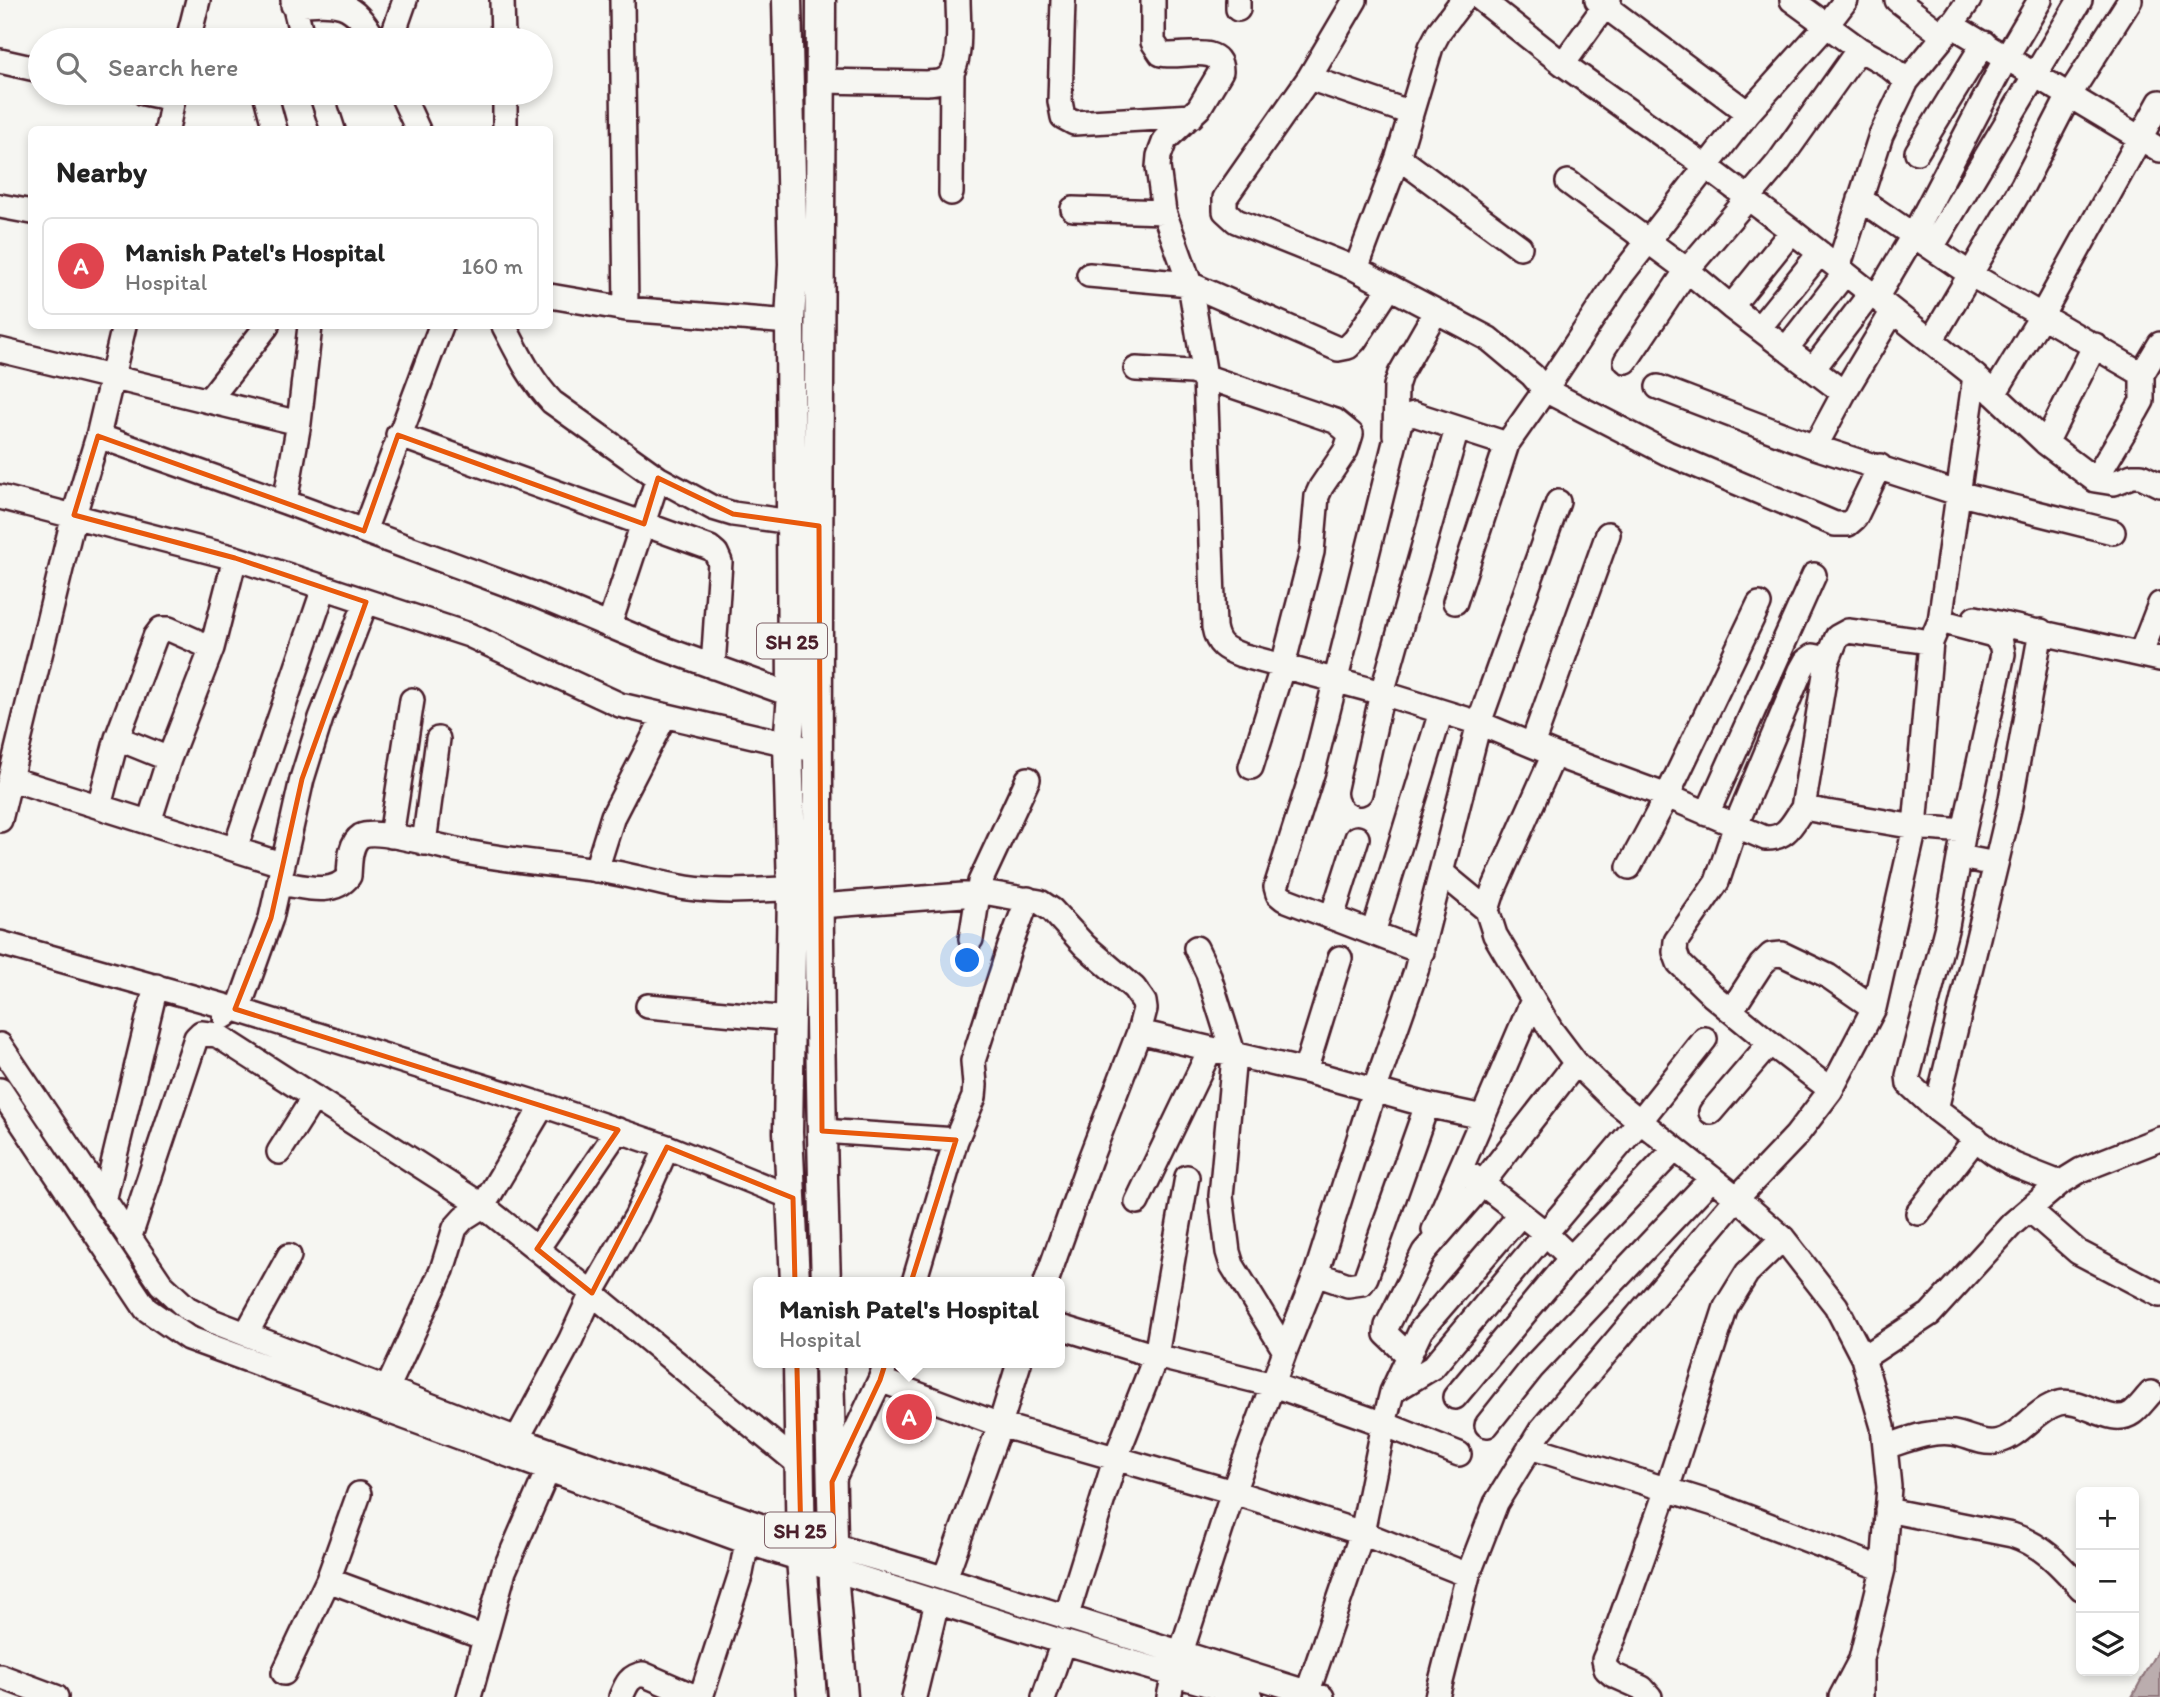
<!DOCTYPE html>
<meta charset="utf-8">
<style>
:root{--surface:#fff;--page:#f2f2f2;--text:#222;--muted:#767676;--line:#e0e0e0;--accent:#0b8043}
body{margin:0;font-family:Itim,sans-serif;background:var(--page);color:var(--text)}
.controls{position:absolute;right:21px;bottom:21px;display:grid;overflow:hidden;border-radius:10px;box-shadow:0 4px 10px #0003}
.controls button{width:63px;height:63px;display:grid;place-items:center;padding:0;border:0;border-bottom:2px solid var(--line);background:var(--surface);color:var(--text);font:35px sans-serif}
.you{position:absolute;left:968px;top:961px;width:24px;height:24px;margin:-18px;border:5px solid #fff;border-radius:50%;background:#1a73e8;box-shadow:0 0 0 10px #1a73e833}
.badge{display:grid;place-items:center;width:46px;height:46px;border-radius:50%;background:var(--accent);color:#fff;font-size:23px;font-weight:700}
.pin{position:absolute;translate:-50% -50%;border:4px solid #fff;box-shadow:0 2px 7px #0006}
.popup{position:absolute;left:753px;top:1277px;width:312px;height:91px;box-sizing:border-box;display:grid;place-content:center;border-radius:10px;background:var(--surface);filter:drop-shadow(0 2px 5px #0005);font-size:23px;white-space:nowrap;color:var(--muted)}
.popup b{font-size:26px;color:var(--text)}
.popup::after{content:'';position:absolute;left:50%;top:100%;margin-left:-14px;border:14px solid transparent;border-top-color:var(--surface)}
.list{margin:0;padding:0;list-style:none}
h2{display:flex;justify-content:space-between;align-items:center;height:91px;margin:0;padding:0 28px;font-size:30px}
h2 small{font-size:23px;font-weight:400;color:var(--muted)}
.list li{display:grid;grid-template-columns:46px 1fr auto;gap:21px;align-items:center;box-sizing:border-box;height:98px;margin:0 14px 14px;padding:0 14px;border:2px solid var(--line);border-radius:10px}
.list b{display:block;font-size:26px;white-space:nowrap}
.list p{margin:0;font-size:23px;white-space:nowrap;color:var(--muted)}
.list em{font-size:23px;font-style:normal;color:var(--muted)}
.icon{flex:none;width:38px;height:38px;fill:none;stroke:currentColor;stroke-width:2;stroke-linecap:round;stroke-linejoin:round}
.map{position:relative;flex:none;width:2160px;height:1697px;overflow:hidden}
.search{position:absolute;background:var(--surface);box-shadow:0 4px 10px #0003;left:28px;top:28px;width:525px;height:77px;display:flex;align-items:center;gap:18px;box-sizing:border-box;padding:0 24px;border-radius:38px;color:var(--muted);font-size:26px}
.panel{position:absolute;background:var(--surface);box-shadow:0 4px 10px #0003;left:28px;top:126px;width:525px;height:203px;border-radius:10px}
.map>svg:first-child{display:block}
</style>
<div class="map">
<svg width="2160" height="1697" viewBox="0 0 2160 1697">
<rect width="100%" height="100%" fill="#f6f6f2"/>
<filter id="ink" filterUnits="userSpaceOnUse"><feTurbulence type="fractalNoise" baseFrequency=".0143" numOctaves="2"/><feDisplacementMap in="SourceGraphic" scale="14" xChannelSelector="R" yChannelSelector="G"/><feConvolveMatrix kernelMatrix="1 2 1 2 8 2 1 2 1" color-interpolation-filters="sRGB"/></filter>
<g filter="url(#ink)">
<path fill="#bbadae" stroke="#8e747a" stroke-width="2" d="M2160 1645V1697H2132Z"/>
<path fill="#ccc1c0" stroke="#4a1f2b" stroke-width="2" d="M898 1402 928 1413 920 1437 890 1428Z"/>
<g fill="none" stroke-linecap="round" stroke-linejoin="round">
<g stroke="#4a1f2b" stroke-width="28">
<path id="minor" d="M293 0 303 40
M502 0 503 40
M622 0 626 309
M1063 0 1060 101 1063 117 1074 123 1192 116
M1153 0V42L1161 54C1179 59 1221 42 1221 71L1199 108 1165 140 1159 156 1158 167 1164 212 1190 284 1205 376 1214 627C1217 645 1225 649 1241 655L1382 693 1479 723 1558 502
M1355 0 1309 78 1225 198V211L1236 221 1356 269 1489 339 1532 375 1545 390 1507 444 1455 602
M1482 0 1563 64 1707 167 1792 231 1975 376 2046 443 2095 480 2114 483 2132 476H2141L2160 485
M1597 0 1748 113
M1846 0 1826 26 1748 113 1621 276 1545 390 1667 453 1835 524H1848L1855 518 1880 466
M1897 0 1944 36
M293 5C338 1 352 0 375 40
M1238 9V0
M1950 24 2160 150
M188 40 198 0
M391 40 405 0
M1859 49 1886 64 1907 81
M0 61 40 70
M1563 64 1609 0
M1309 78 1411 113
M821 81 927 83C932 82 939 83 944 80 964 71 958 20 958 0
M144 93 173 99
M265 93 275 130
M321 93 333 130
M401 93 418 130
M167 130 174 93
M505 130V93
M1917 152 1984 43
M1398 157 1520 247
M1568 182 1687 270 1731 307 1844 393 1893 311
M951 193 952 73
M1860 199 1970 274 2142 374
M0 206 32 212
M1073 209 1164 212
M1932 247 2080 0
M1838 268 1881 135 1907 81 1944 36 1969 0
M1356 269 1398 157 1431 47 1440 30 1463 0
M1089 275 1190 284 1338 349 1348 347 1355 340 1390 287
M550 296 626 309 790 322
M1876 298 1914 234 2007 56 2040 0
M1731 307 1792 231
M504 326C518 353 530 379 552 402L658 478 713 508 733 514 806 524
M1759 328 1820 253
M1931 341 2023 185 2070 94 2130 0
M1786 349 1845 273
M0 350 299 423
M1626 361 1687 270 1778 163 1859 49 1792 0
M1136 369 1192 372 1335 421 1351 434 1346 450 1321 487 1317 496 1312 552 1283 665 1251 767
M1813 369 1871 293
M1658 387 1815 447 1844 393
M1994 394 2042 315 2160 102
M208 401 267 326
M398 435 710 548 716 553 720 562 713 667
M1395 435 1396 386 1400 374 1436 311
M98 436 285 502 536 595 665 649 792 695
M2046 443 2095 345
M1815 447 1957 493 2113 532
M2095 480 2137 410 2142 401V374L2160 344
M0 497 235 558 469 635 620 705 805 748
M285 502 299 423 310 326
M364 531 441 326
M1975 618 2160 659
M1940 621 1993 635 2001 643 2003 654 1964 831 1947 926 1908 1076 1909 1084 1936 1109 1994 1153 2014 1165 2060 1183
M609 626 658 478
M2141 653 2160 604
M117 738 169 759 212 648 235 558
M1532 745 1608 534
M11 779 281 864
M1360 793 1382 693 1457 429
M99 806 117 738 155 637 161 629H169L212 648
M1803 808 1827 662 1837 637 1848 631 1931 642
M1707 814 1814 575
M0 820 74 515 98 436 124 326
M149 822 169 759
M391 836 412 700
M424 843 438 739
M235 849 324 588
M1960 857 1996 864 2010 805 2041 631
M1629 867 1667 796 1759 604
M596 870 613 816 664 717
M1441 872 1487 910
M279 883C302 886 333 897 349 876 350 863 349 844 361 836 376 828 442 847 461 851 504 860 548 864 592 869 624 873 655 883 687 888 727 894 769 889 809 888
M820 906 989 893 1040 902 1052 910 1085 946 1134 988 1144 1002 1145 1009 1139 1032 1090 1159 1046 1282
M1332 917 1357 838
M1373 933 1441 712
M971 939 980 882 1028 779
M0 943 235 1009 543 1105 667 1147 793 1198
M1196 948 1208 973 1234 1056 1221 1196 1228 1252 1232 1265 1285 1351
M1422 952 1284 899 1278 894 1276 887 1313 771 1400 422 1407 416 1414 414 1507 444
M648 1006 790 1019
M1731 1011 1761 965 1771 955 1782 954 1828 976 1874 1008
M225 1016 241 1002 271 918 302 779 321 718 366 602
M1139 1032 1305 1071 1427 1105 1483 1117 1533 1000
M1770 1043 1713 996 1679 963 1675 952 1676 941 1717 882 1736 825 1801 670 1806 661 1813 656 1828 659
M0 1045 161 1284 187 1308 212 1321 517 1439 801 1540 834 1546 920 1571 1322 1697
M1305 1071 1340 958
M0 1090 146 1309 188 1338 747 1542 1063 1642 1251 1697
M1936 1109 1996 864
M1711 1112 1770 1043 1831 1090
M822 1131 956 1140
M279 1152 314 1097
M1471 1175 1521 1214
M104 1201 156 986
M1137 1202 1210 1050
M2030 1210 2078 1252 2160 1295
M1918 1213 1976 1138
M1434 1230 1483 1117
M129 1239 196 1038 201 1033 217 1035 483 1206 592 1293 801 1466
M537 1249 618 1130
M1316 1274 1348 1285 1362 1283 1366 1277 1427 1105
M914 1282 956 1140 974 1097 975 1085 973 1061 1010 946 1028 899
M1060 1327 1156 1356 1273 1385 1384 1424 1362 1533 1306 1697
M246 1334 289 1256
M1408 1355 1386 1334 1387 1326 1424 1252 1471 1198 1576 1063
M1863 1358 1930 1314 2012 1224 2060 1183 2081 1170 2160 1139
M880 1380 1000 1425 1233 1492 1362 1533 1468 1575
M387 1389 442 1270 455 1228 464 1218 483 1206 543 1105
M1392 1392 1433 1367 1640 1121 1705 1039
M1455 1397 1571 1258 1675 1149
M1487 1425 1532 1368 1712 1178
M517 1439 570 1341 592 1293 637 1215 667 1147
M1530 1447 1714 1504 1883 1569
M1885 1447C1907 1440 1929 1430 1953 1433 1967 1435 1980 1444 1995 1442 2020 1438 2035 1409 2059 1403 2082 1397 2111 1428 2132 1413 2139 1408 2145 1399 2151 1393
M1459 1454 1384 1424 1392 1392 1421 1330 1521 1214 1545 1233 1571 1258
M832 1482 880 1380 886 1363
M1887 1510 2012 1535C2043 1545 2060 1565 2081 1588
M945 1578 1000 1425 1019 1363
M328 1580 485 1638
M1066 1618 1116 1457 1156 1356 1187 1177
M284 1673 328 1580 359 1494
M0 1676 56 1697
M469 1697 504 1571 548 1470
M621 1697C626 1685 629 1676 643 1674L696 1697
M701 1697 741 1573 747 1542
M914 1697 937 1602
M1044 1697 1063 1642
M1169 1697 1174 1674 1233 1492 1285 1351 1316 1274 1374 1091 1416 971 1479 723 1558 756
M1437 1697 1468 1575 1496 1503 1541 1430 1737 1198 1796 1136 1831 1090 1874 1008 1915 827 1931 642 1940 621 1975 376
M1650 1697 1642 1688 1613 1675 1606 1669 1604 1660 1615 1635 1667 1489 1726 1307 1747 1273 1783 1238
M1841 1697 1859 1663
M1861 1697V1659L1883 1569 1889 1487 1883 1427 1863 1358 1836 1306 1783 1238 1737 1198 1616 1102 1576 1063 1551 1030 1495 935 1487 910 1493 891 1551 761 1558 756 1667 796 1765 838C1787 839 1792 824 1803 808L1915 827 1964 831"/>
</g>
<g stroke="#4a1f2b" stroke-width="33">
<path id="major" d="M787 0 793 264 790 322 792 695 788 744 792 889 788 1132 795 1282
M821 0C820 427 812 855 826 1282
M798 1363 801 1559 812 1697
M829 1363 834 1584 843 1697"/>
</g>
<use href="#minor" stroke="#f6f6f2" stroke-width="23"/>
<use href="#major" stroke="#f6f6f2" stroke-width="28"/>
</g>
</g>
<path fill="none" stroke="#e8590c" stroke-width="5" stroke-linejoin="round" d="M398 435 644 524 658 478 733 514 819 526 822 1131 956 1140 880 1380 832 1482 834 1546 801 1540 793 1198 667 1147 592 1293 537 1249 618 1130 235 1009 271 918 302 779 366 602 235 558 74 515 98 436 364 531Z"/>
<g text-anchor="middle" dominant-baseline="central" stroke-width="5" stroke-linejoin="round" paint-order="stroke">
<g fill="#f6f6f2" stroke="#7e6067" stroke-width="2">
<rect x="757" y="623.5" width="70" height="35" rx="5"/>
<rect x="765" y="1512.5" width="70" height="35" rx="5"/>
</g>
<g font-size="21" font-weight="bold" fill="#4a1f2b">
<text x="792" y="641">SH 25</text>
<text x="800" y="1530">SH 25</text>
</g>
</g>
</svg>
<div class="controls">
<button>+</button>
<button>−</button>
<button><svg class="icon" aria-label="layers" viewBox="0 0 24 24"><path d="M12 4l9 5-9 5-9-5zM3 14l9 5 9-5"/></svg></button>
</div>
<div class="you"></div>
<div class="pin badge" style="left:909px;top:1417px;background:#e0444e">A</div>
<div class="popup"><b>Manish Patel's Hospital</b>Hospital</div>
<div class="search"><svg class="icon" aria-label="search" viewBox="0 0 24 24"><circle cx="10" cy="10" r="6"/><path d="M15 15l6 6"/></svg>Search here</div>
<section class="panel">
<h2>Nearby<small></small></h2>
<ul class="list">
<li><span class="badge" style="background:#e0444e">A</span><div><b>Manish Patel's Hospital</b><p>Hospital</p></div><em>160 m</em></li>
</ul>
</section>
</div>
